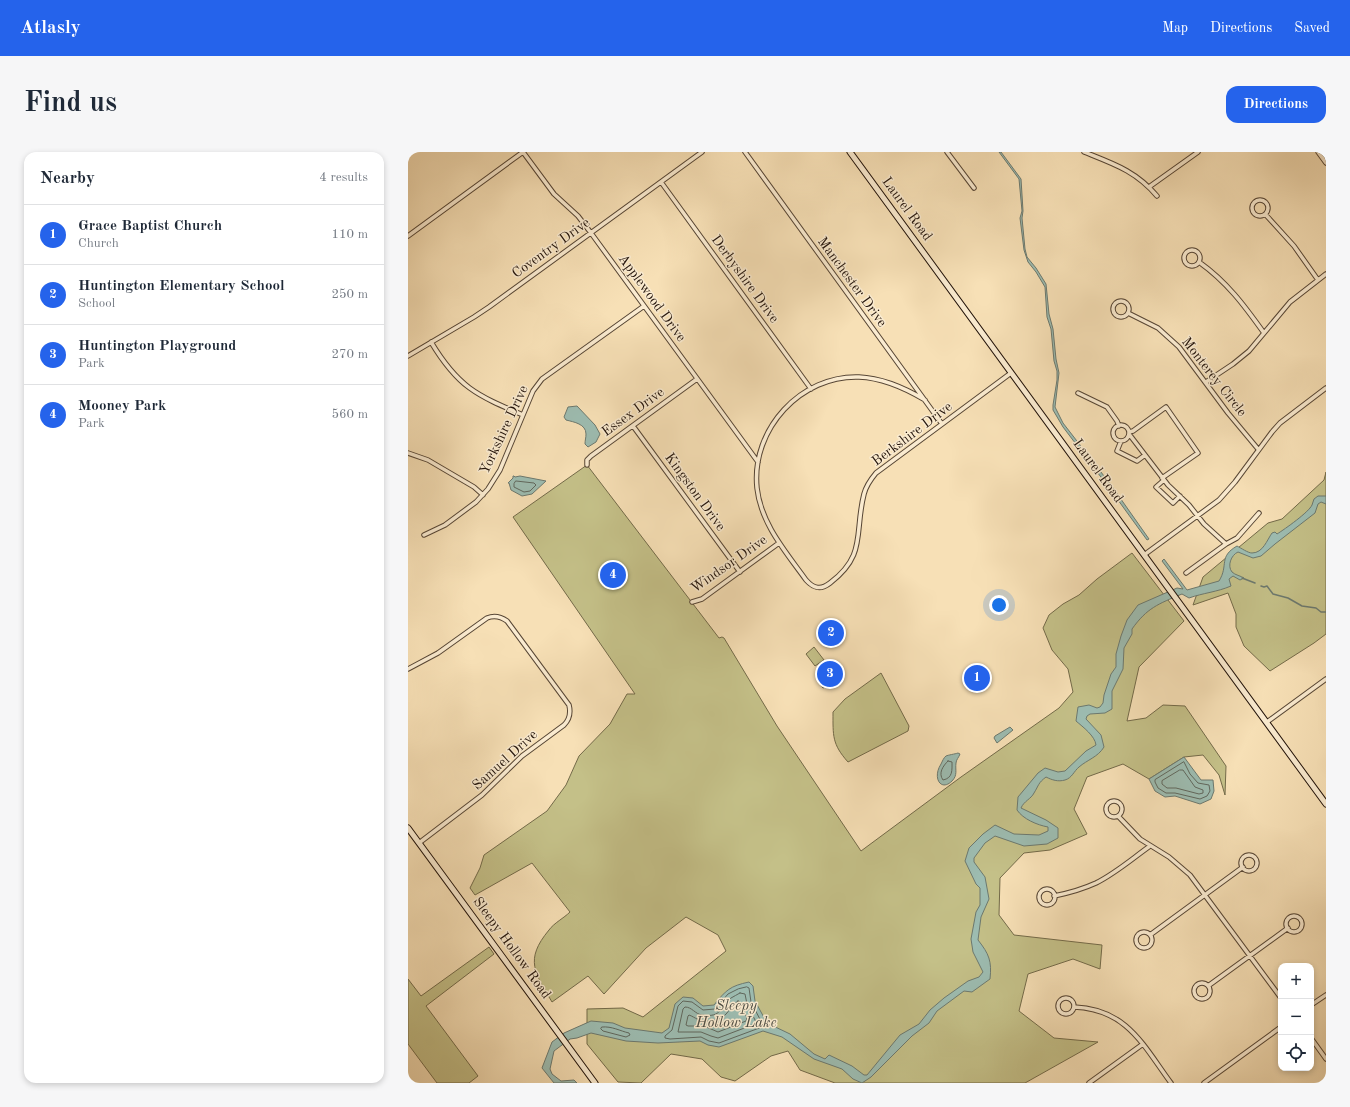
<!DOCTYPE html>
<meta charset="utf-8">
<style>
:root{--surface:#fff;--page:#f6f6f7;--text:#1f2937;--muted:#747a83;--line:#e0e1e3;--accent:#2563eb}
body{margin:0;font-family:"Old Standard TT",serif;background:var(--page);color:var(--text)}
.controls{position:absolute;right:12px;bottom:12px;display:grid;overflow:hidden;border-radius:8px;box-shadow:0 2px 6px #0003}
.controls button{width:36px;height:36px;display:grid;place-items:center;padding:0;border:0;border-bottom:1px solid var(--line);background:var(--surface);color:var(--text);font:20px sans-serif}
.you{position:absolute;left:591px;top:453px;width:14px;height:14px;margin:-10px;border:3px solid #fff;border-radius:50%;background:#1a73e8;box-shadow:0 0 0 6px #1a73e833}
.badge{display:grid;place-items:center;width:26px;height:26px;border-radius:50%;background:var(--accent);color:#fff;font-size:13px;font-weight:700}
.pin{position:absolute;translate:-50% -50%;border:2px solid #fff;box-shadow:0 1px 4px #0006}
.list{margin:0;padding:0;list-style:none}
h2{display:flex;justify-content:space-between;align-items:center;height:52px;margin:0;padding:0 16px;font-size:17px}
h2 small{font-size:13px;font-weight:400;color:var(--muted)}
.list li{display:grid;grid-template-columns:26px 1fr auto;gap:12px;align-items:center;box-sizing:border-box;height:60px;padding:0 16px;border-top:1px solid var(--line)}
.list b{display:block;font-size:15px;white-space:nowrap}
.list p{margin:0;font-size:13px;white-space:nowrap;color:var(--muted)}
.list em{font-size:13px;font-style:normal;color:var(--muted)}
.icon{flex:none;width:22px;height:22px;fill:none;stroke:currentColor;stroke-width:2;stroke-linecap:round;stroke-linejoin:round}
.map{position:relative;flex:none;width:918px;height:931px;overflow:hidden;border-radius:12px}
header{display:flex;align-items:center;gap:24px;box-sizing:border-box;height:56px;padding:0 20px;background:var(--accent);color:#fff}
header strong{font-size:19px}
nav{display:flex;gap:22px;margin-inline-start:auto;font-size:14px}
.intro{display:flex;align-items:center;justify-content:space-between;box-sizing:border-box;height:96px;padding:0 24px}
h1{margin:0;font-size:28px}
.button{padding:10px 18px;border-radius:12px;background:var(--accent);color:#fff;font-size:14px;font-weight:700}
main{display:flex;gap:24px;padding:0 24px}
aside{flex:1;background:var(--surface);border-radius:12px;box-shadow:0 2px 6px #0003}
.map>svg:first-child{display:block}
</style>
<header>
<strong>Atlasly</strong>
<nav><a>Map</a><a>Directions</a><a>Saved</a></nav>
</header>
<div class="intro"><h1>Find us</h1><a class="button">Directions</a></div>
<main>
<aside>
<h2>Nearby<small>4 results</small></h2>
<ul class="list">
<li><span class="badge">1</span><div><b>Grace Baptist Church</b><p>Church</p></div><em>110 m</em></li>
<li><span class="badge">2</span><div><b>Huntington Elementary School</b><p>School</p></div><em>250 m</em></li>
<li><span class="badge">3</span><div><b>Huntington Playground</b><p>Park</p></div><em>270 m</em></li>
<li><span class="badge">4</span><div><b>Mooney Park</b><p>Park</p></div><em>560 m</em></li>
</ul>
</aside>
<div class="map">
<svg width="918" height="931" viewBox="0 0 918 931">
<rect width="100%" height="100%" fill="#f7e0b6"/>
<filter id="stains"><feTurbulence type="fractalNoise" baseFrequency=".005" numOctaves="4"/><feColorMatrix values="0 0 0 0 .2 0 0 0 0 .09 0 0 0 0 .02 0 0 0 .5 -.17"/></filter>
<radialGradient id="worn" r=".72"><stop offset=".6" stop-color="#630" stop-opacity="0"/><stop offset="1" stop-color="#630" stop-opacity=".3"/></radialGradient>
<path fill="#c4c088" stroke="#736a49" d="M179 313 311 486 314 485 316 486 369 574 453 699 553 625 651 556 665 540 660 517 644 498 635 476 641 463 655 452 671 443 689 427 724 401 776 469 731 515 719 569 738 566 755 553 777 554 818 614 817 643 811 623 795 603 776 605 741 627 715 612 679 625 666 657 679 682 642 698 616 701 592 726 591 763 606 783 694 793 692 817 665 807 620 822 611 859 646 886 690 890 617 931H427L392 918 380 899 363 904 327 929 313 925 294 907 263 902 233 931 210 930 179 892V857L215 856 235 865 318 799 310 783 278 765 238 796 196 842 180 824 144 850C127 821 116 808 141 778 146 771 156 766 162 760L124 711 67 743 62 736 72 716 76 703 139 659 158 633 171 604 202 572 219 542H227L105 365Z
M918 320V482L906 491 862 519 836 494 828 475V462L820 441 785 453 795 425 860 371 874 367 916 328Z
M406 495 416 508 407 514 398 502Z
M424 516 432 527 422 534 421 533 415 536 409 527Z
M473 521 501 574 500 579 440 610C424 592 425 584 425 560L437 547Z
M81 795 86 802 18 854 70 924 61 931H29L0 892V827L13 844Z"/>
<path fill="#9dbdb2" stroke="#6c796f" d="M591 0H593L613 27 615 59 614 66 617 97 619 105 628 116 638 132 641 162 645 177 648 207 651 221 647 255 655 271 703 333 741 387 739 388 702 337 655 275 645 258V253L649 228V219L646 209 643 177 639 165 637 135 628 120 620 110 616 98 612 66 614 59 611 27Z
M169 254 187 273 192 282 188 290 180 295 177 292C177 288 178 286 178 282 178 272 166 270 158 268L156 265 160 255Z
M105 324H106L107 325 112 324 138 329 124 342 114 344 103 338 101 331H100L105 326Z
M910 344H918V352L913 350 910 352 907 361 867 392 853 404 845 406 830 400C823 403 819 414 824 420 827 423 833 424 836 426L832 428 825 424 821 427 823 434C809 440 795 441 781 446L774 442C750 452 739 456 724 477V482L716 496 715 517 704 539V557L697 561 682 562 679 564 678 567 693 583 696 595C690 605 679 608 671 615 666 619 664 626 657 628 650 630 644 628 638 625 630 631 631 633 626 641 623 647 616 649 613 656L638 668 650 676V686L639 692 616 694 587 684 577 691 566 706V710L577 725 581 747 573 765 570 788C581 802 584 809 582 827L564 840 556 839 529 859 521 871 504 884 463 925 454 931 445 927 434 917 406 907 374 885 355 879 311 895 300 893 292 889 250 891 218 889 183 881 169 886 162 887 146 899 142 917 144 922 153 929 166 928 169 931H146L134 916 144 890 156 881 183 869 205 871 217 876 254 881 261 876 267 852 275 845 285 846 295 854 306 853C318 838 322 834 341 830L345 834 347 849 359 871 382 882 406 902 417 907 421 903 444 914 456 923H459L492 883 511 872 522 858 536 846 560 829 571 825 575 820 565 800 563 787 568 760 572 753V736L568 732 557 709 561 696 575 682 587 673 606 682 631 683 640 679V675C629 673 615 667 609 658L610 645 630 621 637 616 650 620 657 619 678 599 688 593C687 584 675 575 668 569L670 555 681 553 689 556 692 555 695 551 696 543 703 522 708 515V502L713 484 719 468 730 453 769 436 775 437 754 409 756 407 779 438 811 429C821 413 810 405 829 394 833 396 840 401 844 401 855 401 859 388 864 381L867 380 869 382C877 377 901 360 904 353 905 351 905 349 906 347Z
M602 575 605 578 589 591 586 586 587 584Z
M550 601 552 602C551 605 548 608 548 611 547 618 550 623 544 629 533 640 524 626 533 612 534 610 536 605 538 604 540 603 547 602 550 601Z
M776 605 793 628H805L806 639 803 647 792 652 767 644 757 645 747 639 741 627Z"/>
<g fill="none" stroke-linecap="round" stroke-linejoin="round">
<path stroke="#60685e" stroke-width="1" d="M108 329 126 331 128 333 122 339 116 340 106 335V332Z
M540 609 544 610C544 618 545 626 535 628 530 621 535 614 540 609Z
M776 610 782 622 790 631 801 633 802 639 799 644 792 647 767 641H758L750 636 747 630V628Z
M772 618H775L787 635 795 638V641L791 642 768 636H759L754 632V629Z
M339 835 341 836 343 850 355 873 354 875 311 891 301 889 293 885 262 887 257 886V884L264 878 270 854 275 849 284 850 295 858 307 857 320 842 330 837Z
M332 841 337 842 339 852 348 870 347 872 310 886 303 884 293 880H270L275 857 277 855C284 855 287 862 294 863 314 866 312 855 323 846 326 844 329 843 332 841Z
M330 849 332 850 339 866 338 869 310 880 296 874H280L278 873 280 864 281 863C284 864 287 866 289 867 299 871 313 869 319 861 322 857 325 852 330 849Z
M194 875C204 874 212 879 221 881L222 883 218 885 195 879 193 877Z"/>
<path stroke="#6c796f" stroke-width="1.5" d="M834 426 847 431
M853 434 856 435 859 434 865 442 880 446 894 454 908 456 913 460H918"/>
<g stroke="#574635" stroke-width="5.5">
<path id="street" d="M115 0 146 42 170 64 183 81 350 310
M337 0 534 272
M539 0 566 36
M676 0C706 12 728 19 749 44
M910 0 918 11
M253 30 403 237
M741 35 790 0
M844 56a8 8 0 1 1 16 0a8 8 0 1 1-16 0Z
M857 62 886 94 910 128
M0 84 115 0
M776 106a8 8 0 1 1 16 0a8 8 0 1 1-16 0Z
M791 110C819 130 836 153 856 181
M705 157a8 8 0 1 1 16 0a8 8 0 1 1-16 0Z
M720 161 750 176 771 195 820 261 850 297
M23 190C50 235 68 243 115 263
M0 204 66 165 81 155 294 0
M798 230 825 212 841 199 882 150 918 122
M670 241 699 255 709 269 711 274
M517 248C497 236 475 226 451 225 393 223 343 277 349 336 353 372 378 400 398 428 406 437 413 438 422 431 459 403 446 381 456 342 458 334 463 327 468 321L603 221
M705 281a8 8 0 1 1 16 0a8 8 0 1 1-16 0Z
M225 274 332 420
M721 280 725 279 758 255 790 301 754 326
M721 282 760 333 781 353 796 372 818 392 778 421
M713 289 709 299 729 309 737 303
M0 301 20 308 66 335 75 343
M179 313V308L183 304 289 227
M756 328 748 335 765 351 772 344
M16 383 37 373 68 350 80 337 92 318 125 239 134 227 236 154
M818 392 829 386 851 361
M736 403 811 348 827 330 864 280 872 271 918 236
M284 450 294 447 371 391
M0 517 30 501 79 466C86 463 92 464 99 469L161 553C163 561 162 567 156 573L114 604 74 643 11 691
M859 570 918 527
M698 657a8 8 0 1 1 16 0a8 8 0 1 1-16 0Z
M710 664 732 687 761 705 782 723 873 846
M833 711a8 8 0 1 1 16 0a8 8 0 1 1-16 0Z
M631 745a8 8 0 1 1 16 0a8 8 0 1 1-16 0Z
M646 744C661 741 675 737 688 731 708 721 725 706 742 694
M878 772a8 8 0 1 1 16 0a8 8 0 1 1-16 0Z
M728 788a8 8 0 1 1 16 0a8 8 0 1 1-16 0Z
M742 783 835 715
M786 839a8 8 0 1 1 16 0a8 8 0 1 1-16 0Z
M800 834 880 776
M650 854a8 8 0 1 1 16 0a8 8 0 1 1-16 0Z
M903 853 918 843
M666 855C719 857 735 893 763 931
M903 886 918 907
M681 931 735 892
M796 931 873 875"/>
</g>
<g stroke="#22130a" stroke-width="7">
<path id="secondary" d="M442 0 918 652
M0 676 187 931"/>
</g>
<use href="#street" stroke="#faebd0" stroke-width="3.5"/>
<use href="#secondary" stroke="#faebd0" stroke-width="5"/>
</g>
<g text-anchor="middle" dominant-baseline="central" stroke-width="3" stroke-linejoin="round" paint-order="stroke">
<g font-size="14" fill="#22130a" stroke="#faebd0">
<text transform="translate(499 57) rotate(54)">Laurel Road</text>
<text transform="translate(143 96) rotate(-36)">Coventry Drive</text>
<text transform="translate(337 127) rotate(54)">Derbyshire Drive</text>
<text transform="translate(444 130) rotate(54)">Manchester Drive</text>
<text transform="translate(244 146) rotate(54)">Applewood Drive</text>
<text transform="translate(806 225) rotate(52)">Monterey Circle</text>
<text transform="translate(225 260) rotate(-36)">Essex Drive</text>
<text transform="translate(96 278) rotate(-65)">Yorkshire Drive</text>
<text transform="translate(504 282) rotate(-37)">Berkshire Drive</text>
<text transform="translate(690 319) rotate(54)">Laurel Road</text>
<text transform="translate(287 340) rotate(54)">Kingston Drive</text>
<text transform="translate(321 412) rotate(-35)">Windsor Drive</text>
<text transform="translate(97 608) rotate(-42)">Samuel Drive</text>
<text transform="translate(104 796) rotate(54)">Sleepy Hollow Road</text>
</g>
<g font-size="15" font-style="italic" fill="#4d4e45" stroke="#faebd0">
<text x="328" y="854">Sleepy<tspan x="328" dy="17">Hollow Lake</tspan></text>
</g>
</g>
<rect width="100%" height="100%" filter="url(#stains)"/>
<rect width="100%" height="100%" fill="url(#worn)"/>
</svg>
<div class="controls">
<button>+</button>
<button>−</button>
<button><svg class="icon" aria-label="locate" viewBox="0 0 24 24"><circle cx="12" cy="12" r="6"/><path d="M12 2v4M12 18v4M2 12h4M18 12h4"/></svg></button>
</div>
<div class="you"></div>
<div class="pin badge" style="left:569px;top:526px">1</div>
<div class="pin badge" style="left:423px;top:481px">2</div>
<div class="pin badge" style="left:422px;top:522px">3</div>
<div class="pin badge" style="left:205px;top:423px">4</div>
</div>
</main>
